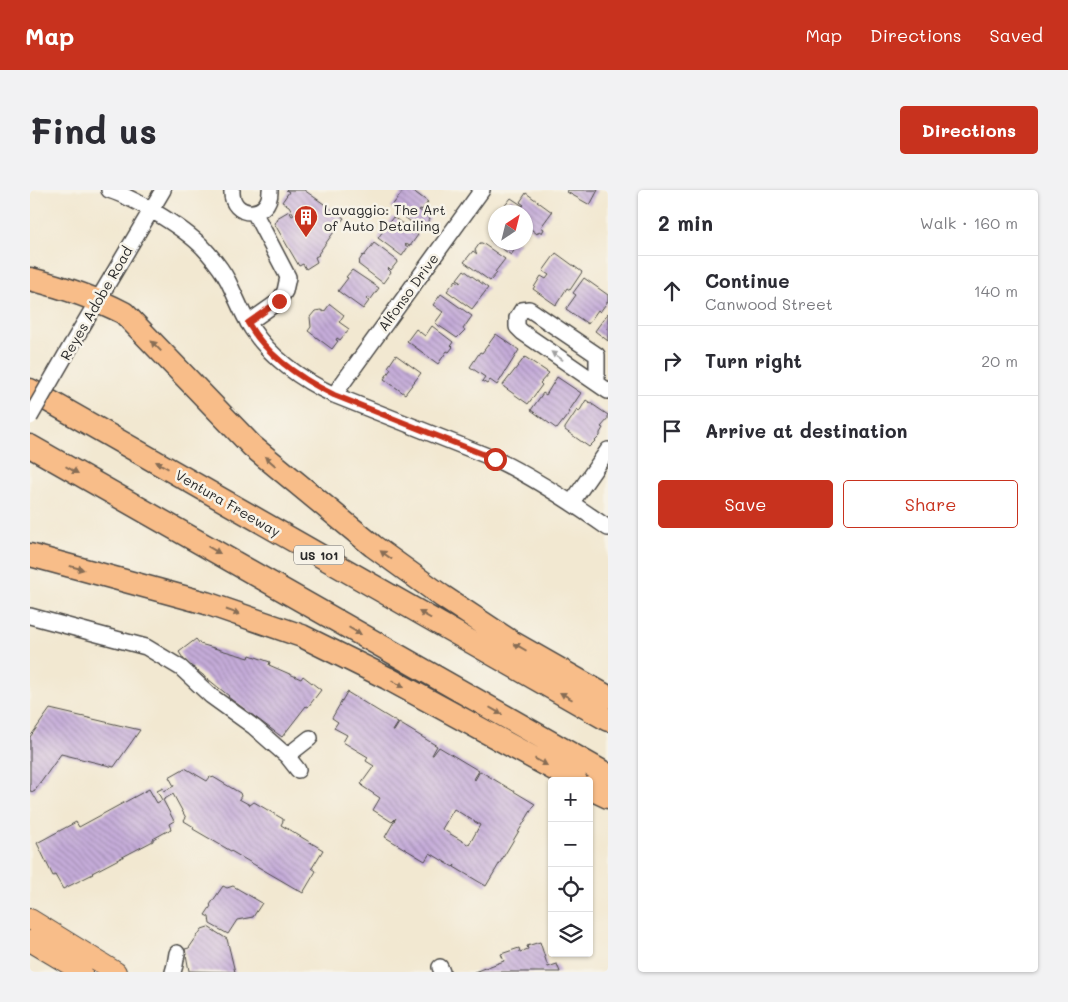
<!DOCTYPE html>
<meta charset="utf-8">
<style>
:root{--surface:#fff;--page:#f2f2f3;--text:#2b2b33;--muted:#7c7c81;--line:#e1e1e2;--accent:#c8321e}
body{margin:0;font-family:Mali,sans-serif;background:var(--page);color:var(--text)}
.controls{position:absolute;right:15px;bottom:15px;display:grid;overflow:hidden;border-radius:5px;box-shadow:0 1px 4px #0004}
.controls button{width:45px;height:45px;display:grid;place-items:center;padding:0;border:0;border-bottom:1px solid var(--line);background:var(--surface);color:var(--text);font:25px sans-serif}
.compass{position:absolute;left:458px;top:15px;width:45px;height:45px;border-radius:50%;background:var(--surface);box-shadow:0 1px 4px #0004;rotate:35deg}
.stop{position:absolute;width:15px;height:15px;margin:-11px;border:4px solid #c8321e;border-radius:50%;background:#fff}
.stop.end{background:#c8321e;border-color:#fff;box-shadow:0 1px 5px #0008}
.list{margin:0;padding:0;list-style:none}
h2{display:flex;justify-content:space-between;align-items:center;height:65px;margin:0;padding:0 20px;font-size:21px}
h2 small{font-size:16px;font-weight:400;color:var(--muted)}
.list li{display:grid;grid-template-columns:32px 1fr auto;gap:15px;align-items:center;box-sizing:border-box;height:70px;padding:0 20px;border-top:1px solid var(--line)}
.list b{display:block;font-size:19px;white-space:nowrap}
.list p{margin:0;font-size:16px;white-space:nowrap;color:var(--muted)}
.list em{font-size:16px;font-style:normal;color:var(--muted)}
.actions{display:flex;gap:10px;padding:15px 20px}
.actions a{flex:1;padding:11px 0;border:1px solid var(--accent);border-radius:5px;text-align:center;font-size:18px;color:var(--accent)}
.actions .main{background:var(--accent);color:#fff}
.icon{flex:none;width:28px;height:28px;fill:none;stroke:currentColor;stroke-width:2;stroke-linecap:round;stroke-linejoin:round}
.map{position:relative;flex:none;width:578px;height:782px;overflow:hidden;border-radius:5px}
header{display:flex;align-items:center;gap:30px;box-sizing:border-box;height:70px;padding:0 25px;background:var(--accent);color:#fff}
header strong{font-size:24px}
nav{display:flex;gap:28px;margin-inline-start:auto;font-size:18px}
.intro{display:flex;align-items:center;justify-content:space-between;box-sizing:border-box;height:120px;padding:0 30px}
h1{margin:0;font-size:35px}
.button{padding:12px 22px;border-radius:5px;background:var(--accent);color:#fff;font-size:18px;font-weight:700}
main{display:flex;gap:30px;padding:0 30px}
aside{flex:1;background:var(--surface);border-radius:5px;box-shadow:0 1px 4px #0004}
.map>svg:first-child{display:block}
</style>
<header>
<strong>Map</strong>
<nav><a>Map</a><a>Directions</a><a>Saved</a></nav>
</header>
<div class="intro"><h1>Find us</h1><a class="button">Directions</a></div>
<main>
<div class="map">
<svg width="578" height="782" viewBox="0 0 578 782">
<defs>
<pattern id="building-back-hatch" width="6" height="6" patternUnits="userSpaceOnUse" patternTransform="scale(1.25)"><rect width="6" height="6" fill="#c5acd9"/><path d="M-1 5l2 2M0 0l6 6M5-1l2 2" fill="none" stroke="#a08cb0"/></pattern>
</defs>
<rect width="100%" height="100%" fill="#f7f3e8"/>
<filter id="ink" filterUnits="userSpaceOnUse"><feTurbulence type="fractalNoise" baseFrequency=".02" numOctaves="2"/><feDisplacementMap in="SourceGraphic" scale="10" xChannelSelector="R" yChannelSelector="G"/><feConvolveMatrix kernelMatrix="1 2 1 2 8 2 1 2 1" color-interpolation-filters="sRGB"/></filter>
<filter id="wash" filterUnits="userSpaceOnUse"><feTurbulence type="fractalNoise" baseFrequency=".0096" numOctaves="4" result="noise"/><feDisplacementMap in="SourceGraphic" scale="20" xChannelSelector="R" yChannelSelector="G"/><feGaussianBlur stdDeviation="1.12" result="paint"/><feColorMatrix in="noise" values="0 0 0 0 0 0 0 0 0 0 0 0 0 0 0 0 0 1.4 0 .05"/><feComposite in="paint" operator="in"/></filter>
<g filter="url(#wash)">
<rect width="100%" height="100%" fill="#f2e8d1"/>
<g id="blocks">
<path fill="url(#building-back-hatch)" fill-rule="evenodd" d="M256 0H274L314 28 288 64 289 65 285 67 287 72 276 79 273 74 269 76 244 33 248 30 247 28 259 21 262 26 264 25 259 16 252 12 259 2Z
M374 0H382L398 12 392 20 391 19 389 20 400 28 392 40 361 17Z
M538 0H568L560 15 537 2Z
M496 3 522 22 511 37 514 39 512 43 509 41 507 44 496 35V22H479L473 18 481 8 493 16 494 15 490 12Z
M363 27 388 45 380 56 376 54 375 55 378 57 372 66 348 48Z
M466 42V52H490L481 65 460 50Z
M344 53 368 71 361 80 359 78 358 79 361 82 353 93 328 74 330 72 329 71 333 65 334 66Z
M450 53H452L475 69 465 82 467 83 460 91 434 72 443 61 447 64 445 60Z
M526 63 552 82 540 100 537 98 526 115 503 99 511 86 516 89 519 85 513 81Z
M322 80 349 98 341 109 338 107 336 109 339 111 333 119 308 101 318 88 316 87Z
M434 80 458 98 442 119 417 101 426 90 430 93 431 91 427 89Z
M554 88 578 105V111L570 122 568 120 558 134 536 119 546 105 543 103Z
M411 104 442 126 433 139 435 140 427 148 405 133 413 122 403 115Z
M300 114 314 125 309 132 319 139 310 150 307 148 306 150 308 151 302 159 278 141 281 137 280 127 285 121 291 120 294 122Z
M578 123V151L565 141Z
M402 136 423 152 421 155 423 157 419 162 417 161 408 174 377 151 386 139 395 146Z
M466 144 489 160 467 195 460 190 457 194 452 191 455 187 440 177 450 162 452 163Z
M366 165 391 183 375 204 354 189 361 179 358 177Z
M495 167 519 183 510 193 512 195 498 214 474 197 473 195Z
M527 187 551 203 539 221 540 222 527 239 501 220 513 203 516 205Z
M556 210 578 225V229L571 237 573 238 570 243V246L559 257 535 240V238L547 220 549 222Z
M166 449 170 454 219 468 220 465 240 472 239 475 271 489 273 486 291 500 278 517 276 516 252 547 198 507 199 506 163 477 160 479 149 462Z
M317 502 368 533 363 541H364L369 533 407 556 402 565H403L409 557 449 581 444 589 445 590 450 581 505 614 456 696 424 677 425 675 423 677 400 663 395 671 355 647 366 628 362 632 343 620 350 608 332 596 333 595 331 594 344 576 336 571 338 567 313 552 317 545 304 538 308 532 302 528ZM424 619 450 635 439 655 412 639Z
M20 519 110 540 84 577 31 564 4 602 0 601V547Z
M155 578 177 591 180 587 182 588 183 587 210 603 211 606 209 609 220 615 224 612 253 629V631L251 635 293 660 282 678 286 681 273 703 163 639 164 637 154 631 156 628 143 604 133 610 144 631 139 634 141 639 123 649V651L62 683 63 684 33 699 25 685 23 686 7 653 46 632 49 637 119 599 127 613 132 610 127 601 133 598 134 601 144 596 139 587Z
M193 696 197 698 203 696 232 713 223 727 207 730 198 744 180 734 179 727 175 725 181 716 180 715Z
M178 737 197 749 205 782 159 781 155 759 159 758 172 739Z
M510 752 518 777 527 774 530 782H444L474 771 471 764 489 758 490 762 498 759 497 756Z"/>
</g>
</g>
<g filter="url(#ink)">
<use href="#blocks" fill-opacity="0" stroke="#494744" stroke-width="1"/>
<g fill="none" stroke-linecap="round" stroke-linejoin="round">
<g stroke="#494744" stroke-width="18">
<path id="minor" d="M79 0C107 9 160 41 178 63 185 71 193 81 198 91 206 107 212 124 222 139 242 169 272 190 304 205L465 269C505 288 541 312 578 338
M202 0C200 29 241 30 240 0
M218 133 249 111 255 101 258 87 224 22
M42 154 133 0
M567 193V165L499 119 492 120 487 128V137L492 142 578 201
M304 205 452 0
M542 312 578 260
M0 426 116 457 151 478 181 506 224 537 257 566 268 580
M257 566 280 548
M410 777 412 782
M143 782 145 775 147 763"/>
</g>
<g stroke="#494744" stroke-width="22">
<path id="major" d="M0 729 86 782
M0 751 52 782"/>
</g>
<g stroke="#494744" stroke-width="25">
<path id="highway" d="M0 89C33 97 63 107 94 123L222 256 343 356 412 406 480 451 578 507
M0 200 578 530
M0 256 578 585
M0 365 176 413 272 446 357 488 546 591
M559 598 578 607"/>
</g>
<use href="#minor" stroke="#fff" stroke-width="15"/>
<use href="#major" stroke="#f8bd89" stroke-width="20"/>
<use href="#highway" stroke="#f8bd89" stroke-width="22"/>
<g stroke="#494744" stroke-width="18" stroke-linecap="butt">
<path id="minor-bridge" d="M0 227 42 154"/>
</g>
<use href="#minor-bridge" stroke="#fff" stroke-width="15"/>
</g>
<defs><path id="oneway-solid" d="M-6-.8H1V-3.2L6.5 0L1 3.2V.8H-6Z" transform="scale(1.25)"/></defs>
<g fill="#876d55">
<use href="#oneway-solid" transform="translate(126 156) rotate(-134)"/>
<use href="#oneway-solid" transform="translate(240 271) rotate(-139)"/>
<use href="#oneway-solid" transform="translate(132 275) rotate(-150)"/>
<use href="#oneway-solid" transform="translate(42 280) rotate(30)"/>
<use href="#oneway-solid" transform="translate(184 360) rotate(30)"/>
<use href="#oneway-solid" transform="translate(356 365) rotate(-144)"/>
<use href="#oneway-solid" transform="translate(47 378) rotate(15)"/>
<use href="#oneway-solid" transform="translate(203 422) rotate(19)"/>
<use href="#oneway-solid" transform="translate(395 425) rotate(-150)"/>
<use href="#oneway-solid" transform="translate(325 441) rotate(30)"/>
<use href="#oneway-solid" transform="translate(490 457) rotate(-150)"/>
<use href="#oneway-solid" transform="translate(368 494) rotate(29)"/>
<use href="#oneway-solid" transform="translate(536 506) rotate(-150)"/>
<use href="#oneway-solid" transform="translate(466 521) rotate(30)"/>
<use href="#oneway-solid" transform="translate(511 572) rotate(29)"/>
</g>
<use fill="#a0a0a0" href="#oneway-solid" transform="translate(527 166) rotate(-145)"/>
</g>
<g fill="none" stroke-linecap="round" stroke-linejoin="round" filter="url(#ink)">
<path stroke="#c8321e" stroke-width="6" d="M249 111 218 133C237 166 271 189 304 205L465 269"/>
</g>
<defs>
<g id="building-pin" transform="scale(1.25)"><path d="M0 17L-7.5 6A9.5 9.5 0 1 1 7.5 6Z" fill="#c8321e" stroke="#f7f3e8"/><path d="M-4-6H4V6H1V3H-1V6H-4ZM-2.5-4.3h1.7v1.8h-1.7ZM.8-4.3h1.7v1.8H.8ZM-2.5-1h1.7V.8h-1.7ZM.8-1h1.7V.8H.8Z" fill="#fff"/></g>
</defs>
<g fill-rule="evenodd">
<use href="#building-pin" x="276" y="27"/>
</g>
<g text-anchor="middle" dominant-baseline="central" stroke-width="5" stroke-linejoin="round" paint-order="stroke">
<rect fill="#f7f3e8" stroke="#686764" stroke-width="1" x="264" y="355.5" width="50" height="19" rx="4"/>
<g font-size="12" font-weight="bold" fill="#2b2b2b">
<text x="289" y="365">US 101</text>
</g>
<g font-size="14" fill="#2b2b2b" stroke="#f7f3e8" text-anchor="start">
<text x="294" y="19">Lavaggio: The Art<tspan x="294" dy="16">of Auto Detailing</tspan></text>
</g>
<g font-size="14" fill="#2b2b2b" stroke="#f7f3e8">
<text transform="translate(378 102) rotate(-54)">Alfonso Drive</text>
<text transform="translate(66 113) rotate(-60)">Reyes Adobe Road</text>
<text transform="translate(198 313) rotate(30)">Ventura Freeway</text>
</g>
</g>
</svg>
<div class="controls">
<button>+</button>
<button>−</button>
<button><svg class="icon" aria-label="locate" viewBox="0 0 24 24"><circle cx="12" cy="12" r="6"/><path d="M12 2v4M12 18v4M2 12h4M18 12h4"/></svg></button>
<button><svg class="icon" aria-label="layers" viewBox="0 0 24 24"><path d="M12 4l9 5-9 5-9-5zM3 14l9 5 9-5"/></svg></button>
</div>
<svg class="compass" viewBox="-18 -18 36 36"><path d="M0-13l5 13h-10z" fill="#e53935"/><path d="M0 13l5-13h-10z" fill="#7c7c81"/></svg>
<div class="stop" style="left:465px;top:269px"></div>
<div class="stop end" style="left:249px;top:111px"></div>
</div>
<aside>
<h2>2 min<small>Walk · 160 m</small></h2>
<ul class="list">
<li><svg class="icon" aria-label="ahead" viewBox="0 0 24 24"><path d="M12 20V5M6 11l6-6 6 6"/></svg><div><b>Continue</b><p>Canwood Street</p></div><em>140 m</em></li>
<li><svg class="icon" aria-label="right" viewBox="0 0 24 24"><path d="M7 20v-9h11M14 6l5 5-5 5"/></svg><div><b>Turn right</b></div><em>20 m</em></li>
<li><svg class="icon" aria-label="arrive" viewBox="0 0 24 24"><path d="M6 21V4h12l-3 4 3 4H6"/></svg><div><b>Arrive at destination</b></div></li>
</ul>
<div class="actions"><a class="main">Save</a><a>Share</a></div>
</aside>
</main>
